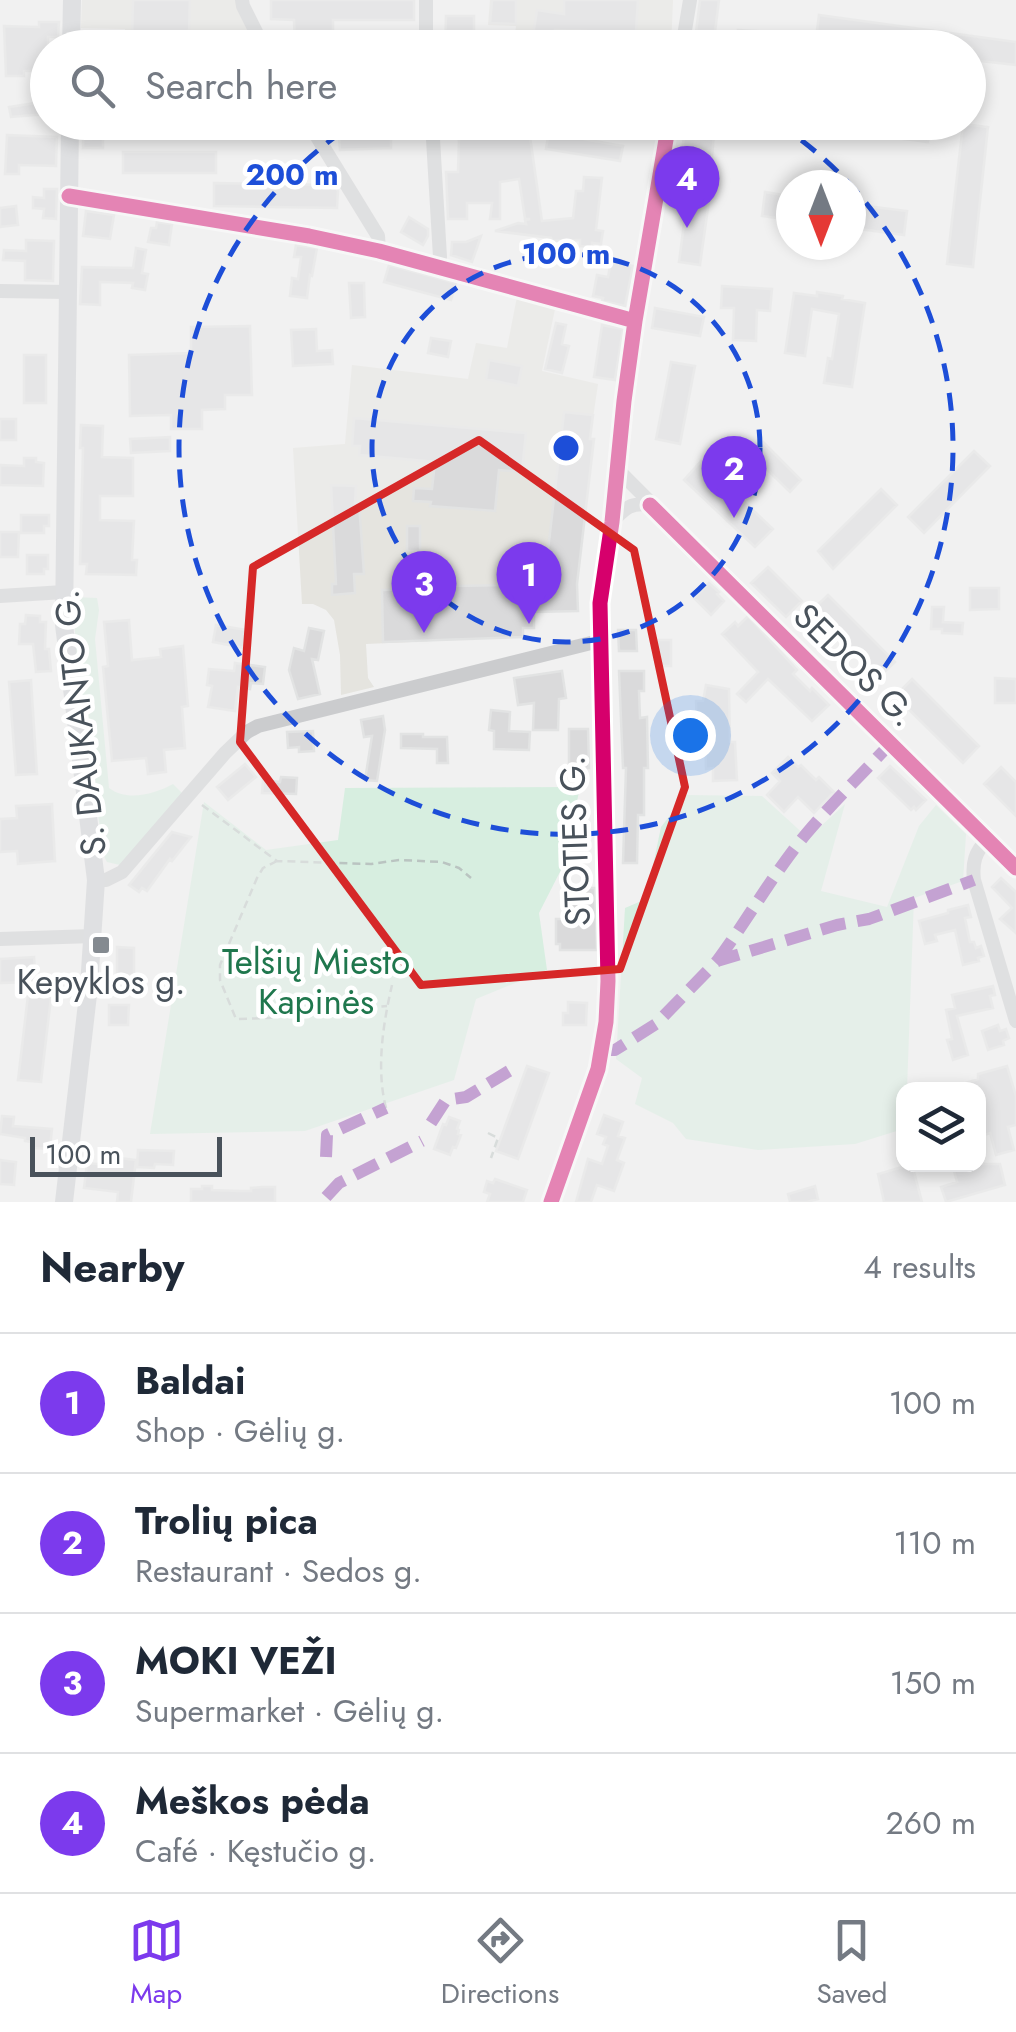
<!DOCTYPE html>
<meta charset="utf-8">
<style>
:root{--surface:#fff;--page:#f2f2f3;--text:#1f2937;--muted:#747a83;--line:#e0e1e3;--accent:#7c3aed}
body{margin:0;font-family:Jost,sans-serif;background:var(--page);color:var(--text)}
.controls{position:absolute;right:30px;bottom:30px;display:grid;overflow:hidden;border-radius:20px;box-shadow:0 5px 15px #0003}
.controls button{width:90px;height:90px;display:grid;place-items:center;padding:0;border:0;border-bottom:2px solid var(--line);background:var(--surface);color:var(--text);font:50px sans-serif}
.compass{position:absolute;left:776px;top:170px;width:90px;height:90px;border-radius:50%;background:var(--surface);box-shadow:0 5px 15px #0003;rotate:180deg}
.scale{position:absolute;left:30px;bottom:25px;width:192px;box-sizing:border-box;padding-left:10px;border:5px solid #49525b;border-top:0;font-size:28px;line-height:35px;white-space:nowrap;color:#49525b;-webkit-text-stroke:8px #fff;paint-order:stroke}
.you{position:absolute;left:690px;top:735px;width:35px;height:35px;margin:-25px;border:8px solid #fff;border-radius:50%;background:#1a73e8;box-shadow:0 0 0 15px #1a73e833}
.badge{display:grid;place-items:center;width:65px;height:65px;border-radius:50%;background:var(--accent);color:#fff;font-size:32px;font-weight:700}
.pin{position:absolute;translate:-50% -82px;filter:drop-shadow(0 2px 5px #0008)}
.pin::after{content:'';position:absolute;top:52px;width:35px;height:30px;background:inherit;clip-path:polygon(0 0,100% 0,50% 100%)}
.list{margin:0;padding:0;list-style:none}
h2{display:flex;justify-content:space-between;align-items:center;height:130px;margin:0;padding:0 40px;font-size:42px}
h2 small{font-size:32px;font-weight:400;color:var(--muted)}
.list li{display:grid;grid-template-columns:65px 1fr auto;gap:30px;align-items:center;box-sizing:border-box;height:140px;padding:0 40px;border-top:2px solid var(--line)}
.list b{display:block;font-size:38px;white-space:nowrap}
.list p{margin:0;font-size:32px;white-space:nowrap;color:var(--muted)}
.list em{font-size:32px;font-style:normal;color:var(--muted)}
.icon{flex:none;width:55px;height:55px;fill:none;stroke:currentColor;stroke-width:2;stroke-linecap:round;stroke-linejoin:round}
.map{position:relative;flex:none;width:1016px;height:1202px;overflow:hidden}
.search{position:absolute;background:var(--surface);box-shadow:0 5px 15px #0003;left:30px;right:30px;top:30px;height:110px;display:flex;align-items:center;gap:25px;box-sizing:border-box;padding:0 35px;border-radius:55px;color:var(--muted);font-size:38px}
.sheet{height:690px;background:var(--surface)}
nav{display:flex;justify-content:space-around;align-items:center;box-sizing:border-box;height:140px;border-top:2px solid var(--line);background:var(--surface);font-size:28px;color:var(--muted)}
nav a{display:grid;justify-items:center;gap:5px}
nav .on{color:var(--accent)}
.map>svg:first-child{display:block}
</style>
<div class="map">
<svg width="1016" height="1202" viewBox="0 0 1016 1202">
<rect width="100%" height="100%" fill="#f1f1f1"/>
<path fill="#e5e4df" d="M82 0H242L264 47H126L125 29 81 28Z
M490 0H673L671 47H514L516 26 488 25Z
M517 297 555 309 542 371 598 384 590 438 594 439 577 584 578 611 534 612V628L524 629 523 637 366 644 368 678 374 687 341 695 340 655 334 620 326 610 313 604H302L293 448 345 444 352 365 468 379 476 343 507 348Z"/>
<path fill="#d7eee0" d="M73 597 97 598 99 610 95 639 109 788C127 802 155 794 173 784L184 795 120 865 107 862 104 856 77 668Z
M580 787 564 864 539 913 547 970 476 999 454 1080 305 1131 150 1134 204 802 266 850 338 840 345 788Z
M686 795 762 796 808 838 845 804 821 891 887 907 919 826 936 805 966 834 963 881 914 898 907 1089 904 1090 903 1129 855 1144 758 1150 686 1139 673 1123 635 1104 642 1078 616 1059 625 908 646 899 661 827Z"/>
<path fill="#dadadb" stroke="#e2e3e3" stroke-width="2.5" d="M133 0H190L189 35 232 36V48H139L140 38H132Z
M271 0H414V20H333V48H295L294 20 271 19Z
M492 0H516V24L490 23Z
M564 0H638L635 48H609L610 32 555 30 553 44 532 41 537 10 564 14Z
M700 0H719L713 48H694Z
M819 15 1016 42V65L970 60 972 48H885L816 38Z
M446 16H474V48H445Z
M39 22H59L58 37H48V71H24V76H6L4 26 39 27Z
M738 30 775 32 774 48H736Z
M84 33 119 34V48H84Z
M48 101V114L11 117 9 107Z
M83 122H103V148H83Z
M449 122H483L484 134 510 129 509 122H528L542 221 573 218 576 191H583L584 177 602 178 596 230 603 231 601 244 592 243V247L580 246V240L552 241 551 238 495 231 518 223 526 224 525 220 530 219H525L519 179 500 182V219H490L492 203H467V219H448L446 172H458L459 136 449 138Z
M550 122H569L567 136 623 146 620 161 546 149Z
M685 122H715L712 158 682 155Z
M827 122H931L928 142 826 129Z
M963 124 988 127 973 267 947 264Z
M7 135 57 137 56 166 19 165V174H5Z
M391 135V148L340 150 339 137Z
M123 152H216V173H123Z
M690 177 712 180 700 265 679 262Z
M214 183 334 185 338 191 337 208 214 206Z
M44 189H57L56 219 43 218 44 209 33 208V197L44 198Z
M765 192 791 196V220L762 216Z
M851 204 907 211 904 235 851 228Z
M16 206 18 225 0 227V208Z
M86 211 114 215 110 239 83 236Z
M409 217 428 229V236L423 245 401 232Z
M157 222 172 224 169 245 148 242 151 228H156Z
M481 236 472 262 451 255 452 242H466Z
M26 240 54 241 53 281 25 280V261L3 260 4 250 26 251Z
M296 245 317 248 312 276 310 275 307 298 290 296 292 278 298 279 301 257H294Z
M136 248 146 250 142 273 148 274 145 290 132 288 133 283 100 282V305L80 304 82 267 133 268Z
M611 261 633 266 625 306 602 301 603 298 593 296 597 275 608 277Z
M389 265 456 283 451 300 384 282Z
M349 283H364L365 317 351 318Z
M722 286 772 289 770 311 757 310 756 341 733 340 734 308H721Z
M817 292 843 296 842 299 865 303 852 387 824 383 828 358 832 359 839 314 812 309 805 356 785 353 794 293 817 296Z
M655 308 704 317 700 336 652 328Z
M556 323 566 325 562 344 569 346 562 373 545 369Z
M602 325 623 329 615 380 594 377Z
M250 326 252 395H225V409L202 410V429H171V415L130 416 129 355 191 353V327Z
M316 329 317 351 332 350 333 364 293 366 291 330Z
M431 338 451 341 448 357 428 353Z
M24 355H46V403H24Z
M489 360 522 366 518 386 486 379Z
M671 362 695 366 680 444 656 439Z
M564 412 593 415 590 439H594L577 584 578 611 534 612V628H523V637L383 642 382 590 440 588V580L453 579 454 586 508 585 507 577 545 576Z
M354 418 526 433 522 472 499 470 495 511 430 506 431 502 413 501 414 488 432 489 435 462 359 455 360 446H352Z
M0 419H16V440H0Z
M81 425 103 426 102 457 133 458V496H100V520L134 521 132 560H137L136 575 86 574 87 564H80L83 448H80Z
M170 437V451L131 453 130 439Z
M763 442 801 480 790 492 751 454Z
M974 451 990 466 924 533 908 517Z
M24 458H36V462L44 463 43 486 0 485V465L24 466Z
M701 461 773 529 755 547 684 480Z
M331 485 356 486 355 503H359L364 574H354L355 593 332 595V584H336Z
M881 489 897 505 833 569 818 551Z
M21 515H49V526H44V533H21Z
M407 526H420V551H407Z
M0 532H19L18 557H0Z
M27 555H48V569H44V574H27Z
M768 567 802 601 786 617 751 583Z
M709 583 719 592 717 594 724 601 711 615 694 598Z
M970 588H999V609L970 610Z
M828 595 895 662 879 677 812 610Z
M932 607H944L943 622 963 623 962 634 942 633V629H931Z
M26 615 40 616V622H46L45 649H49L51 671 36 672 33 644H19L20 624H25Z
M748 616 797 670 793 674 810 691 812 688 829 705 812 721 768 679 746 702 737 694 758 672 722 634 735 622 738 626Z
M129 620 132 660 161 657 160 649 183 646 188 706 182 707 185 748 164 750 166 772 148 774 146 758 112 761 103 667 108 666 104 622Z
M216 625 247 630 244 648 213 642Z
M309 628 324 631 318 660 312 659 320 694 298 699 289 670 294 648 304 651Z
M618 630H636L637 651H619Z
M657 640H671V666H657Z
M235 663 265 667 263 684 251 683 250 689 238 687 235 711 208 707 212 686 207 685 209 669 234 671Z
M562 671 566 698 559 699 558 730H533L534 703 518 705 514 678Z
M619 671H644V691H639L640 718 647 717 648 768H644V815H638L637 863H623L626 768H623Z
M995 678 1016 679V703H995Z
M912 679 979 746 963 763 895 696Z
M31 680 37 774 16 775 9 682Z
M706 685 729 689 730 742H735L737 780 713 781V768L706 769 705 736H697L696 701H703Z
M491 710 510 712 509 731 530 732 529 750 494 749V731L489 730Z
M383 716 385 730 377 781 365 780 372 736 364 737 361 720Z
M569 729H588L589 768H569Z
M313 731 314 751 299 752V747L288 748 287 732Z
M401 734H423V737H447L448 763H437V749L401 748Z
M788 757 798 767 801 765 816 780 819 777 834 792 814 813 798 797 784 812 767 795 780 781 772 773Z
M245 764 256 777 228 800 217 787Z
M890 766 926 800 916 810 914 807 911 810 878 778Z
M1001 767 1016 782V816L984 784Z
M281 777 297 778 296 794 262 793 263 780 280 782Z
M52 804 55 861 18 864 17 851 0 852V819L17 818 16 806Z
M172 832 191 837 172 861 170 859 147 891 142 888 139 892 129 885Z
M1001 878 1016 892V933L1000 919 1012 908 992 887Z
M578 888H595L597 950H560V944H556V919H566V897H578Z
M968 905 971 917 965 918 970 942H974L976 948 981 946 984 956 978 958 979 961 963 965 955 930 935 935 937 941 925 944 919 921 948 913V910Z
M117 947 134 948V975H117Z
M34 957 36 982 0 983V959Z
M993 986 995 995 990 996 993 1008 957 1016 968 1055 953 1060 947 1040 952 1039 946 1010 955 1008 952 995Z
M28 995 51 998 41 1082 18 1080Z
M568 1002 587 1003 586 1025H563V1013H568Z
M109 1005H129L128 1025H109Z
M998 1025 1000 1031 1006 1029 1009 1038 1003 1041 1004 1045 988 1050 982 1031Z
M527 1066 549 1073 518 1159 496 1151Z
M1007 1066 1016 1096V1125L1008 1127 1014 1150 996 1155 990 1133 978 1137V1090H954V1087L978 1079V1074Z
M604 1115 623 1122 618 1136 625 1138 617 1160 624 1163 614 1191 597 1185 591 1202H576L588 1159 602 1164 608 1146 603 1144 606 1137 597 1134Z
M2 1116 14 1117 13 1126 52 1129 50 1149 31 1148V1142L25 1141V1138L0 1134Z
M449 1117 460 1121 457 1129 459 1130 458 1134 461 1135 456 1148 453 1147 450 1155 434 1149 443 1124 446 1125Z
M138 1150 174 1151 173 1165 155 1164 154 1168 137 1167Z
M120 1158 136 1160 131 1202H117L118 1192 84 1188 87 1163 119 1166Z
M0 1160 16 1162 14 1185 0 1184Z
M912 1164 922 1202H884L878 1174Z
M952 1164H1000L1005 1185 946 1202 941 1187 957 1182Z
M495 1179 527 1190 523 1202H487L490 1194 484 1192 487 1181 493 1183Z
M202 1186H212V1190L240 1191H251V1188L262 1187H275V1202H191V1189H202Z
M815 1186 818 1199 807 1202H790L788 1194Z"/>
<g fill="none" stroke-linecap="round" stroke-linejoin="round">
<path stroke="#bac4c1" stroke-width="2.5" stroke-dasharray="8 5" stroke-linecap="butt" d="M202 805 277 861 371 864 399 860 442 862 459 868 471 878
M277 861 263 868 257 878 220 965V980L236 1019 269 1018 387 1006
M386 1108C376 1069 383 1024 392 985
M488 1133 498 1138 491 1158"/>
<path stroke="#cbccce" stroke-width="14" d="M242 0 243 6 264 48
M426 0V48
M682 48 690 0
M308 122 378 236 379 251
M432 122 440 257 438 267
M69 196 309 236 379 251 635 321
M0 291 67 292
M618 470 1016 868
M612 522C625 508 631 502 650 505
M0 596 64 592
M987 840C975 852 972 863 974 880L1016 1021
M96 880H106L122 872 225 753 247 732 258 726 599 641
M0 939 94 936
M551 1202 598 1069 606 1022 608 981 600 603 612 522 624 401 635 321 669 122"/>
<path stroke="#cbcdd0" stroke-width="18" d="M71 48 72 0
M64 1202 89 986 96 880 64 625 70 122"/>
<path stroke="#8e44ad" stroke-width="12" stroke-dasharray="25 12" stroke-linecap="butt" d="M717 961C748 919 773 874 806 834 833 802 863 773 891 743
M601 1050H615L656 1024 717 961 837 925 869 919 974 880
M431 1123 446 1100 466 1097 509 1071
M326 1157 327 1135 386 1108
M326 1197 339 1183 422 1141"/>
<g stroke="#fff" stroke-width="21">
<path id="cycleway" d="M69 196 309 236 379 251 635 321
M650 505 1016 868
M551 1202 598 1069 606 1022 608 981 600 603 612 522 624 401 635 321 669 122"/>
</g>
<use href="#cycleway" stroke="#d6006c" stroke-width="15"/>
</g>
<path d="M0 0H1016V1202H0ZM479 440 634 550 685 787 620 969 421 985 240 742 253 567Z" fill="#f1f1f1" fill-opacity=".55" fill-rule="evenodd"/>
<path fill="none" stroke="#d62828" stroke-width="8" stroke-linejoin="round" d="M479 440 634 550 685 787 620 969 421 985 240 742 253 567Z"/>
<g fill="none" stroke="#1d4ed8" stroke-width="5" stroke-dasharray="18 12">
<circle cx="566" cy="448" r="194"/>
<path d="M777 123A387 387 0 1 1 355 123"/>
</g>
<rect fill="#848a90" stroke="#fff" stroke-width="4" x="91" y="935" width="20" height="20" rx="5"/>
<g text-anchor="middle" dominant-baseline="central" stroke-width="9" stroke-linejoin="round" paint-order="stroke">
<g font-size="35" fill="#49525b" stroke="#fff">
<text transform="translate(855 665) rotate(45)">SEDOS G.</text>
<text transform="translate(80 723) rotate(-96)">S. DAUKANTO G.</text>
<text transform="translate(575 841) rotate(-92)">STOTIES G.</text>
</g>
<g font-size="35" fill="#1f774d" stroke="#fff">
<text x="316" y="962">Telšių Miesto<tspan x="316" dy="40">Kapinės</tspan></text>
</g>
<g font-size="35" fill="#49525b" stroke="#fff">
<text x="101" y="982">Kepyklos g.</text>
</g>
</g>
<circle cx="566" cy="448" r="15" fill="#1d4ed8" stroke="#fff" stroke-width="5"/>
<g font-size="30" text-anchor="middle" font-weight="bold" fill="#1d4ed8" stroke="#fff" stroke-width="9" stroke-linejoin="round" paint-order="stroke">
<text x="292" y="185">200 m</text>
<text x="566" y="264">100 m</text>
</g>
</svg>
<div class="controls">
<button><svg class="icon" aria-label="layers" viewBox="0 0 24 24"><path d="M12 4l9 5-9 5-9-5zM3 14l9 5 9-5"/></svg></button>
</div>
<svg class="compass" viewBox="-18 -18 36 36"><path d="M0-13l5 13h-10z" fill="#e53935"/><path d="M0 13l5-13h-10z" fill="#747a83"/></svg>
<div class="scale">100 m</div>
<div class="you"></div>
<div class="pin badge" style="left:529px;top:624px">1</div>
<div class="pin badge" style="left:734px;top:518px">2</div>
<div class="pin badge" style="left:424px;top:633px">3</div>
<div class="pin badge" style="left:687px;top:228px">4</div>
<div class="search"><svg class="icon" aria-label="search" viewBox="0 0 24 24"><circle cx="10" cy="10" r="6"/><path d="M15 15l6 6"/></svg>Search here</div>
</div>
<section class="sheet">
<h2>Nearby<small>4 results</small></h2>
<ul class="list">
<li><span class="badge">1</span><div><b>Baldai</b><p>Shop · Gėlių g.</p></div><em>100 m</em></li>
<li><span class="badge">2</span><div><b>Trolių pica</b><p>Restaurant · Sedos g.</p></div><em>110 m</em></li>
<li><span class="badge">3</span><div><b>MOKI VEŽI</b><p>Supermarket · Gėlių g.</p></div><em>150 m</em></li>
<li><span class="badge">4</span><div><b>Meškos pėda</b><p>Café · Kęstučio g.</p></div><em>260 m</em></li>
</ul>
</section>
<nav>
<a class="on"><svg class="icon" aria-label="map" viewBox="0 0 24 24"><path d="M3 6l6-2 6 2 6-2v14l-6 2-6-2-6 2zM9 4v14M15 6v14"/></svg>Map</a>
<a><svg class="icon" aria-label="directions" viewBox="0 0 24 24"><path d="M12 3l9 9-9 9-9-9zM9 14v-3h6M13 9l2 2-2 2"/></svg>Directions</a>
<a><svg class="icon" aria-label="saved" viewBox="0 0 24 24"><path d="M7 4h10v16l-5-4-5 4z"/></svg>Saved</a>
</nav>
